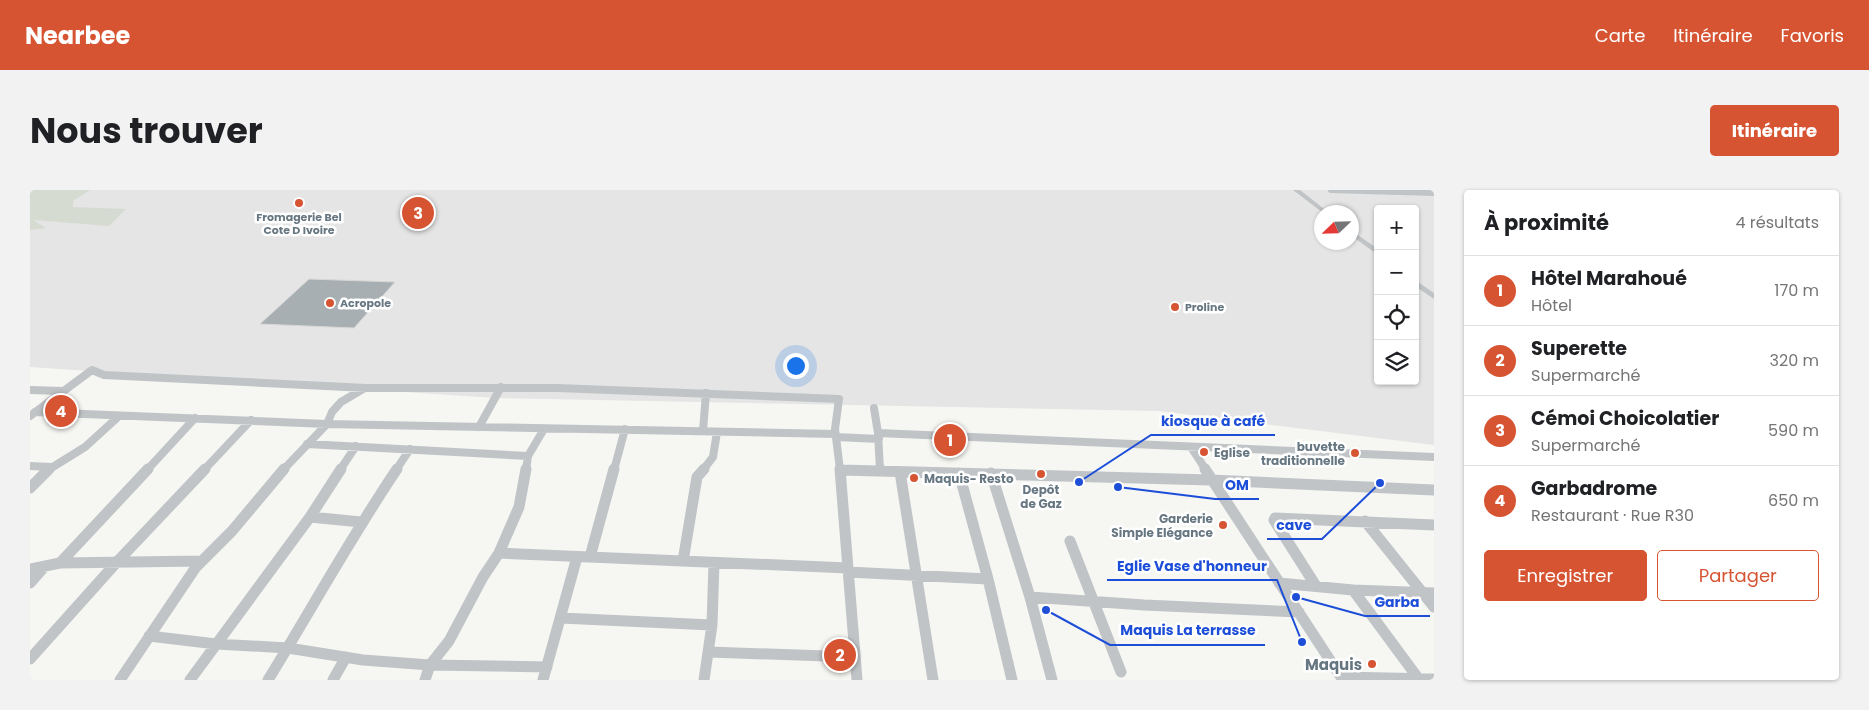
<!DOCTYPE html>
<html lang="fr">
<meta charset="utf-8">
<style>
:root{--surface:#fff;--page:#f2f2f2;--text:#202124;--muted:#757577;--line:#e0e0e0;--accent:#d75432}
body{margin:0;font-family:Poppins,sans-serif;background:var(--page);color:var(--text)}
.controls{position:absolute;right:15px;top:15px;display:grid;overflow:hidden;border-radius:5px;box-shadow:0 1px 4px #0004}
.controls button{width:45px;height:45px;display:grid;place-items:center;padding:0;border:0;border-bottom:1px solid var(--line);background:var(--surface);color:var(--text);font:25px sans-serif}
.compass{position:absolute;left:1284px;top:15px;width:45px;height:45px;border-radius:50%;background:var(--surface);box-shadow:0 1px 4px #0004;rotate:247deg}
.you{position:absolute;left:765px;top:175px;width:18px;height:18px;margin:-12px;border:4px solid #fff;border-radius:50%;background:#1a73e8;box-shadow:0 0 0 8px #1a73e833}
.badge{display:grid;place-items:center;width:32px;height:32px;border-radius:50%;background:var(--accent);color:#fff;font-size:16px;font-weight:700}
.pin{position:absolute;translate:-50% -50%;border:2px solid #fff;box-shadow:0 1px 5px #0006}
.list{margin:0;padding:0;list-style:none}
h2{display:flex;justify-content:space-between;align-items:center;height:65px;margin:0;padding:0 20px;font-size:21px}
h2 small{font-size:16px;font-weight:400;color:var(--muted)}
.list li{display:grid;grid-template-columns:32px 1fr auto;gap:15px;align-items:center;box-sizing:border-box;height:70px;padding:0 20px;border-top:1px solid var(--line)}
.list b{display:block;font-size:19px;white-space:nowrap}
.list p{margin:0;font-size:16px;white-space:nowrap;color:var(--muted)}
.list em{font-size:16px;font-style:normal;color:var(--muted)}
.actions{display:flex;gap:10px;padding:15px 20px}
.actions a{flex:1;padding:11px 0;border:1px solid var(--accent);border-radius:5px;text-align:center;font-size:18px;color:var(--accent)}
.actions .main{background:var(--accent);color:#fff}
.icon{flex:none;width:28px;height:28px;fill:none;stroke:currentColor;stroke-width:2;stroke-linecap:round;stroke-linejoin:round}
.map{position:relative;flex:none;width:1404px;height:490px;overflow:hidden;border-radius:5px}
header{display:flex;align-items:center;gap:30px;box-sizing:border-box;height:70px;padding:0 25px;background:var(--accent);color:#fff}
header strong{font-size:24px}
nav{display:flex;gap:28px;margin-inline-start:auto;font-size:18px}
.intro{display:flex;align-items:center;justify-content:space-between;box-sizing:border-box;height:120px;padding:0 30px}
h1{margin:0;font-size:35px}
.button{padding:12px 22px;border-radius:5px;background:var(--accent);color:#fff;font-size:18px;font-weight:700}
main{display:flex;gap:30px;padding:0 30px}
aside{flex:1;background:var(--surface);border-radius:5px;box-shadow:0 1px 4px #0004}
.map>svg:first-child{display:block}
</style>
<header>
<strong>Nearbee</strong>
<nav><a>Carte</a><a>Itinéraire</a><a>Favoris</a></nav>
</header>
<div class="intro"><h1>Nous trouver</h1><a class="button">Itinéraire</a></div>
<main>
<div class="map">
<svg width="1404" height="490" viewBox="0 0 1404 490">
<rect width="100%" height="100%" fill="#f6f6f3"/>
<path fill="#e4e5e4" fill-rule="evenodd" d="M0 0H1404V255L1129 221 466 208 0 177ZM1348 19H1385V191H1348ZM1292 22H1322V52H1292Z"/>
<path fill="#d6dbd2" d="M0 0H60L43 11V17L96 19 79 36 3 30 16 38 0 40Z"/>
<path fill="#a7afb3" stroke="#d8d7d6" d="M279 89 365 92 324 138 230 134Z"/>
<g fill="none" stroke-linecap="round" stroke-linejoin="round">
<path stroke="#c0c4c7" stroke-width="6" d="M1301 0 1404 3"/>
<path stroke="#c0c4c7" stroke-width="8" d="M0 200 33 201
M844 218 848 243 850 280
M5 222 297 234 805 244
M0 226 62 180 74 185 336 198H528L809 209 805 239 810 280
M449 237 471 197
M673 241 676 203
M848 243 1404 267
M806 247 849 249
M277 254 498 266
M1161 257 1176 280
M0 276 21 277
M18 280 55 257 88 227
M117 280 165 228
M174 280 221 230
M253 280 297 234 302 222 311 212 333 199
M310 280 326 256
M366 280 380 259
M496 280 498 266 514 239
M584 280 595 239
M673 280 683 267 687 242
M811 280H813"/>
<path stroke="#c0c4c7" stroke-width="11" d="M810 279 827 490
M850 279V281
M1175 279 1313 490
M811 280 1181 290 1404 300
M870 282 903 490
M929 283 958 389 982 490
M961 283 1000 407 1022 490
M0 298 19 279
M280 327 331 332
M1335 331 1404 417
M1040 351 1091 482
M469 363 818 378
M560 367 584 279
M653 371 667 287 674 279
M30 373 118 279
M0 379 30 373 170 371
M818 382 958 389
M0 393 15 376
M1249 393 1323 400 1404 403
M1286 396 1244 330 1245 328 1404 335
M1323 400 1388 488
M1000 407 1114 415 1269 422
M531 428 682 435
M119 446 186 454 258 458 333 470 400 475 517 477
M679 462 825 467
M0 469 86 373 175 279
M1311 487 1404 489
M90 490 166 377 202 341 254 279
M160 490 280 327 311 279
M238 490C281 420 321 347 367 279
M303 490 316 467
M395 490 400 475 419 451 453 387 469 363 489 317 496 279
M513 490 547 367
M674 490 682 435 684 373"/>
<path fill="#c0c4c7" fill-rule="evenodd" d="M1263 0H1270L1298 22H1292Z
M1322 41 1348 59V65L1322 46Z
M1385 90 1404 103V109L1385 96Z"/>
</g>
<g fill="#d75432" stroke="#fff" stroke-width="2">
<circle cx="269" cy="13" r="5"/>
<circle cx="300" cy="113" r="5"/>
<circle cx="1145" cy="117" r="5"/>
<circle cx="1174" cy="262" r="5"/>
<circle cx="1325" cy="263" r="5"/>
<circle cx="1011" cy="284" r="5"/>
<circle cx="884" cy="288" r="5"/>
<circle cx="1193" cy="335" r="5"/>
<circle cx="1342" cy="474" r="5"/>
</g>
<g text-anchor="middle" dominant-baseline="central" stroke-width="5" stroke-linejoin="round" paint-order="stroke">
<g font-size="11" font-weight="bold" fill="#677782" stroke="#fff" text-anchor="start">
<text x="269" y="27" text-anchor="middle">Fromagerie Bel<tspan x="269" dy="13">Cote D Ivoire</tspan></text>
<text x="310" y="113">Acropole</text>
<text x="1155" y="117">Proline</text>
</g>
<g font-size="12" font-weight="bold" fill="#677782" stroke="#fff" text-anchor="end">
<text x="1315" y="256">buvette<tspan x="1315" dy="14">traditionnelle</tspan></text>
<text x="1184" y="262" text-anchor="start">Eglise</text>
<text x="894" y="288" text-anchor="start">Maquis- Resto</text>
<text x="1011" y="299" text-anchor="middle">Depôt<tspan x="1011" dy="14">de Gaz</tspan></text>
<text x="1183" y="328">Garderie<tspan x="1183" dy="14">Simple Elégance</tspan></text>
</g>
<g font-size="15" font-weight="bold" fill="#677782" stroke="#fff" text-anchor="end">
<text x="1332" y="474">Maquis</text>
</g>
</g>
<path fill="none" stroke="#1d4ed8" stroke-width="2" d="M1049 292L1121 245H1245M1088 297L1185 309H1229M1350 293L1292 349H1237M1272 452L1247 390H1077M1266 407L1335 426H1400M1016 420L1080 455H1235"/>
<g fill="#1d4ed8" stroke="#fff" stroke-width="2">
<circle cx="1049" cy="292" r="5"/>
<circle cx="1088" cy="297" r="5"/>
<circle cx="1350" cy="293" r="5"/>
<circle cx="1272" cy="452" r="5"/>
<circle cx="1266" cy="407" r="5"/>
<circle cx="1016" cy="420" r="5"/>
</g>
<g font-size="14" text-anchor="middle" font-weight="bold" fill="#1d4ed8" stroke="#fff" stroke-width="5" stroke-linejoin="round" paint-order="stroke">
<text x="1183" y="236">kiosque à café</text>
<text x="1207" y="300">OM</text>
<text x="1264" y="340">cave</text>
<text x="1162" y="381">Eglie Vase d'honneur</text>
<text x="1367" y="417">Garba</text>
<text x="1158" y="445">Maquis La terrasse</text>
</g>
</svg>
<div class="controls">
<button>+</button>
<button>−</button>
<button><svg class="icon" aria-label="locate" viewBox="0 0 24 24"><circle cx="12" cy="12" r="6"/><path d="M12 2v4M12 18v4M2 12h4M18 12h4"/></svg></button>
<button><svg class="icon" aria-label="layers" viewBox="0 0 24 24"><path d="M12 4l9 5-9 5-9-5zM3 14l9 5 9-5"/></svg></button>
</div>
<svg class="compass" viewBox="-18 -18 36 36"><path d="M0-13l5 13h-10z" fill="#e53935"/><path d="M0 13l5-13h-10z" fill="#757577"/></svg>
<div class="you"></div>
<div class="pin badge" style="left:920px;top:250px">1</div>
<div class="pin badge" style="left:810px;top:465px">2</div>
<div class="pin badge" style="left:388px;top:23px">3</div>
<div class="pin badge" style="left:31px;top:221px">4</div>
</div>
<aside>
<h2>À proximité<small>4 résultats</small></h2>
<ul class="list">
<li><span class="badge">1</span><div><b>Hôtel Marahoué</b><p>Hôtel</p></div><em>170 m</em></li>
<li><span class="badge">2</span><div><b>Superette</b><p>Supermarché</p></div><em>320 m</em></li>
<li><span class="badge">3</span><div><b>Cémoi Choicolatier</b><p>Supermarché</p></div><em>590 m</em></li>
<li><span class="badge">4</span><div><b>Garbadrome</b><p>Restaurant · Rue R30</p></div><em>650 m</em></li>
</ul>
<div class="actions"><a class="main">Enregistrer</a><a>Partager</a></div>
</aside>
</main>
